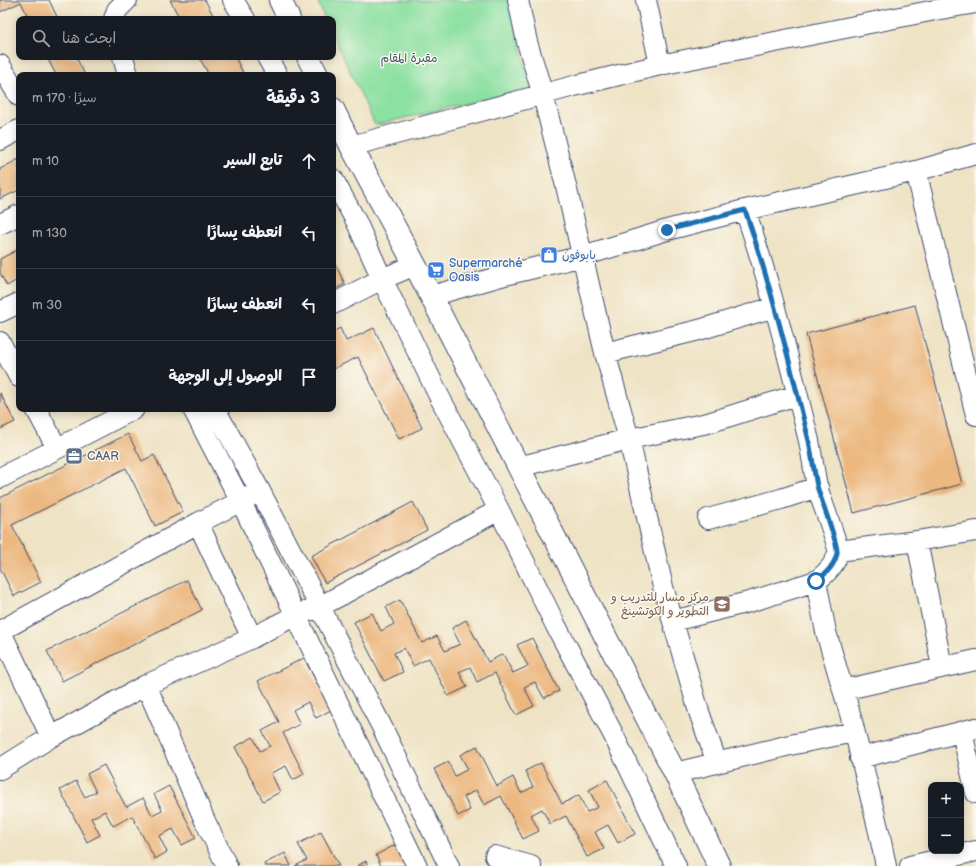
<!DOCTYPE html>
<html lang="ar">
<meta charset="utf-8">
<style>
:root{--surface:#171b24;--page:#242831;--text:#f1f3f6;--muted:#9ea1a6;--line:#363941}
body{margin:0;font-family:"Balsamiq Sans","Playpen Sans Arabic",sans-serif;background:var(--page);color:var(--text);direction:rtl}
.controls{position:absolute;right:12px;bottom:12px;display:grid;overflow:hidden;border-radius:8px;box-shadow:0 2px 10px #0003}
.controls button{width:36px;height:36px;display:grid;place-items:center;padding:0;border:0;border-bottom:1px solid var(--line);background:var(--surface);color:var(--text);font:20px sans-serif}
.stop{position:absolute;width:12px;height:12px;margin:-9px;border:3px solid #1f6fb2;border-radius:50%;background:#fff}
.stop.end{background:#1f6fb2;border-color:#fff;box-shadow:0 1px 4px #0008}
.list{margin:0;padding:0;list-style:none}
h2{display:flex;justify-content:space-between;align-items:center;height:52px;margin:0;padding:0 16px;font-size:17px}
h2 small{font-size:13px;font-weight:400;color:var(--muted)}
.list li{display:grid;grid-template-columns:26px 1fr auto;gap:12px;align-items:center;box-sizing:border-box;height:72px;padding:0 16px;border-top:1px solid var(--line)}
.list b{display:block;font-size:15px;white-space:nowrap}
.list em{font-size:13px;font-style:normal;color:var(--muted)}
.icon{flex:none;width:22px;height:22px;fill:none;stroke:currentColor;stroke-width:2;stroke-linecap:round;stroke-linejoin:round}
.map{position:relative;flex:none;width:976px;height:866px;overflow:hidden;direction:ltr}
.search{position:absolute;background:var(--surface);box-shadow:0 2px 10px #0003;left:16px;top:16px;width:320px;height:44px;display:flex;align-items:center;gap:10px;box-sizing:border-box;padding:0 14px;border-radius:8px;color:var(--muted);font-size:15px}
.panel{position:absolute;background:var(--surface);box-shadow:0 2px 10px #0003;left:16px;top:72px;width:320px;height:340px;border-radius:8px;direction:rtl}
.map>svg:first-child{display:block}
</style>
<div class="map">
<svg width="976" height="866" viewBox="0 0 976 866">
<rect width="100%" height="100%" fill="#fbf7ec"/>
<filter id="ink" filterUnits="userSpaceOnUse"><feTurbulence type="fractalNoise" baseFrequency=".025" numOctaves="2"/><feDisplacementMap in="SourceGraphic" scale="8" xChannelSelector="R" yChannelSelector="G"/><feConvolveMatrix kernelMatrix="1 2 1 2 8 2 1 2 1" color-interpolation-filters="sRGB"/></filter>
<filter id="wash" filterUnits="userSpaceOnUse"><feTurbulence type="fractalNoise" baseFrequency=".012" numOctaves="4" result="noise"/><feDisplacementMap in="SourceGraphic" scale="16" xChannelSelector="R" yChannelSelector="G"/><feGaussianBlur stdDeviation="0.9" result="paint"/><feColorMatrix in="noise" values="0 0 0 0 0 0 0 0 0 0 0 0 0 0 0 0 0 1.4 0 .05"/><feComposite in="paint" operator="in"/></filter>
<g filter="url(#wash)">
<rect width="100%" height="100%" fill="#efe3c5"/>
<path fill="#8ce0a2" stroke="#548880" d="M317 0H509L531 88 375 125 333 35V19H325Z"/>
<g id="blocks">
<path fill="#ecb880" d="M0 0H49L58 19H29L21 2 0 12Z
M170 0H205L215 19H180Z
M47 57H76L85 75H56Z
M199 57H235L244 75H209Z
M19 159V190L0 199V169Z
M19 249V279L7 286 0 273V259Z
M333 260 345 284 333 290Z
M915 305 962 484 854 513 806 334Z
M340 328 346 341 374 328 422 428 399 439 358 357 333 369V332Z
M0 393 15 422 0 429Z
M128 434 142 461 154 455 183 512 155 526 126 468 12 525 41 582 14 596 0 568V498Z
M413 502 427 530 325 583 311 556Z
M187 580 202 610 62 681 47 651Z
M400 600 422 643 437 636 445 651 460 644 452 628 466 620 488 662 503 654 513 673 528 666 517 645 532 638 559 691 544 698 535 682 524 687 534 706 516 715 495 673 477 682 470 667 459 672 467 687 448 696 429 658 413 666 404 648 394 653 403 672 384 681 354 622 372 613 381 631 394 624 386 607Z
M304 658 331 710 316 718 308 702 293 710 300 724 283 733 304 774 293 780 286 766 271 773 280 792 263 801 235 747 253 737 260 751 270 746 262 731 279 722 258 681Z
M477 746 497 786 513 777 521 793 533 787 525 771 541 763 562 804 579 795 587 812 598 807 589 790 607 780 635 834 618 843 608 825 595 832 604 849 587 857 566 816 550 824 542 809 531 815 539 831 523 839 501 796 484 805 476 790 464 797 470 810 458 816 434 769 448 762 455 776 468 769 460 755Z
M104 765 126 807 143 798 152 815 162 810 154 794 169 786 196 838 182 845 173 829 159 836 167 852 155 859 132 816 113 826 105 811 91 818 100 835 87 842 60 790 76 781 85 797 96 792 87 774Z
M321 832 339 866H295L307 860 298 844Z
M399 843 411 866H381L376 855Z
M285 853 291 866H265L264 864Z
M366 861 368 866H357Z"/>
</g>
</g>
<g filter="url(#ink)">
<use href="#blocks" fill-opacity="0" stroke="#3b4a6d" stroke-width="1"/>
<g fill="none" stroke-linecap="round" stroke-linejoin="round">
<g stroke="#3b4a6d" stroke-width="22">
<path id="minor" d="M233 0 245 19
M518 0 527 42 543 95 566 186 605 353 629 439 663 587 699 712 717 763
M646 0 660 65
M114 19 117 10 127 0
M123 57 128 75
M267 57 277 75
M0 65 19 96
M0 140 19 130
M351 146 574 86 660 65 935 10 976 3
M916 171 976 415
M333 179 356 221 382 279 439 396 499 510 556 626 612 732 676 866
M745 210C771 286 790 364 809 441 812 456 814 471 817 486 820 498 839 545 838 553 835 565 826 574 816 581L826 632 851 717 879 832 886 866
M0 224 19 215
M431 296 505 275 583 256 667 230 745 210 916 171 976 154
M333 304 382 279 415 265
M0 312 19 303
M0 342 19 377
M605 353 699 330 774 307
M36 409 57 448
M193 409 241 502 417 866
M215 409 260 491 382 727 449 866
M518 467 629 439 708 423 797 395
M0 478 134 409
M708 519 781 499 818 487
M198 523 252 638
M917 541 942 667
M838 551 917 541 976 531
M673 621 749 602 816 581
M0 630 51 737
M0 631 198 523 253 495
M146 685 205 821 227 866
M843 690 976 660
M962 732 976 793
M860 758 976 728
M0 769 51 737 146 685 252 638 296 615 319 607 499 510
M675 773 790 745 854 732
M495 856 531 866
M910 866 976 851"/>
</g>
<g stroke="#3b4a6d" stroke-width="24">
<path id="tertiary" d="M280 0 289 19
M308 57 317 75
M333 109 351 146 415 265 574 575 675 773 719 866"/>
</g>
<use href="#minor" stroke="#fff" stroke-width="20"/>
<use href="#tertiary" stroke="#fff" stroke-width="22"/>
</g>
</g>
<g fill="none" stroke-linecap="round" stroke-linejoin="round" filter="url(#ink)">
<path stroke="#1f6fb2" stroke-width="5" d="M667 230 745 210C771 286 790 364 809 441 812 456 814 471 817 486 820 498 839 545 837 553 835 565 826 574 816 581"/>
</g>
<defs>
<g id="shop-square" transform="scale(0.9)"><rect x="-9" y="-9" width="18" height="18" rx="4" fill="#3f7fe0" stroke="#fbf7ec"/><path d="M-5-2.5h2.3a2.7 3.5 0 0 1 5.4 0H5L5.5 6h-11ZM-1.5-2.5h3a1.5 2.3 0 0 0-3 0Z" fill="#fff"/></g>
<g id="supermarket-square" transform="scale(0.9)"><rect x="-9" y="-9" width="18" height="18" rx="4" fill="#3f7fe0" stroke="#fbf7ec"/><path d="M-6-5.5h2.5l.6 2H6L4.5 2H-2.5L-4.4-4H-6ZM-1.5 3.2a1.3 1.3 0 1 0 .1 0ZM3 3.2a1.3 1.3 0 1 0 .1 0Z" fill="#fff"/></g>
<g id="office-square" transform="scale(0.9)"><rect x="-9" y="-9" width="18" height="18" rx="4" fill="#5c6f8a" stroke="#fbf7ec"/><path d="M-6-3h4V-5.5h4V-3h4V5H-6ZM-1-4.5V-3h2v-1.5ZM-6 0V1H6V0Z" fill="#fff"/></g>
<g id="school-square" transform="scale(0.9)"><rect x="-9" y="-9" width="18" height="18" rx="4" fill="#8d6e63" stroke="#fbf7ec"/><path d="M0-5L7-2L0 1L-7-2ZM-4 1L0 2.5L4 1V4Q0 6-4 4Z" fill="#fff"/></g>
</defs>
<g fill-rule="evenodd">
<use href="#shop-square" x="549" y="255"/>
<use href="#supermarket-square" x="436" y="270"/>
<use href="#office-square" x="74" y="456"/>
<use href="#school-square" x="722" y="604"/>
</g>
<g text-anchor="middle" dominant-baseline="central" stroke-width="3" stroke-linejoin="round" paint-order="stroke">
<g font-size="12" fill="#375b6f" stroke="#fbf7ec">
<text x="409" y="58">مقبرة المقام</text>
</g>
<g font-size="12" fill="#366cbe" stroke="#fbf7ec" text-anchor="start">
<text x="562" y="255">بابوفون</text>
<text x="449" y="263">Supermarché<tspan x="449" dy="14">Oasis</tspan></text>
</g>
<g font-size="12" fill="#4e5e75" stroke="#fbf7ec" text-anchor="start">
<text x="87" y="456">CAAR</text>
</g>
<g font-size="12" fill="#785e54" stroke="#fbf7ec" text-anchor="end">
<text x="709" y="597">مركز مسار للتدريب و<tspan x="709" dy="14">التطوير و الكوتشينغ</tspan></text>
</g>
</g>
</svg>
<div class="controls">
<button>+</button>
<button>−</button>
</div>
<div class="stop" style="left:816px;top:581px"></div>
<div class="stop end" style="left:667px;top:230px"></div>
<div class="search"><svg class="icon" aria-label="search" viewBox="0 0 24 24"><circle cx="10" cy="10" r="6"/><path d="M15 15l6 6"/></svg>ابحث هنا</div>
<section class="panel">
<h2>3 دقيقة<small>سيرًا · 170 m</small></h2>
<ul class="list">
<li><svg class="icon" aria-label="ahead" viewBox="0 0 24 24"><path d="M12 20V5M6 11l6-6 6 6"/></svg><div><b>تابع السير</b></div><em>10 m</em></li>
<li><svg class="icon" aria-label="left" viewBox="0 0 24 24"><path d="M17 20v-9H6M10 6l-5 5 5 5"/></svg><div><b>انعطف يسارًا</b></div><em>130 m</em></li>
<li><svg class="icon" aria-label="left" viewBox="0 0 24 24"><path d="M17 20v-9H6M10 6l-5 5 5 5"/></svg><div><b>انعطف يسارًا</b></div><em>30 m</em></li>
<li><svg class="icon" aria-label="arrive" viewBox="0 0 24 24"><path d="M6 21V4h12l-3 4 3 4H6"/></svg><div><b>الوصول إلى الوجهة</b></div></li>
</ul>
</section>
</div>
